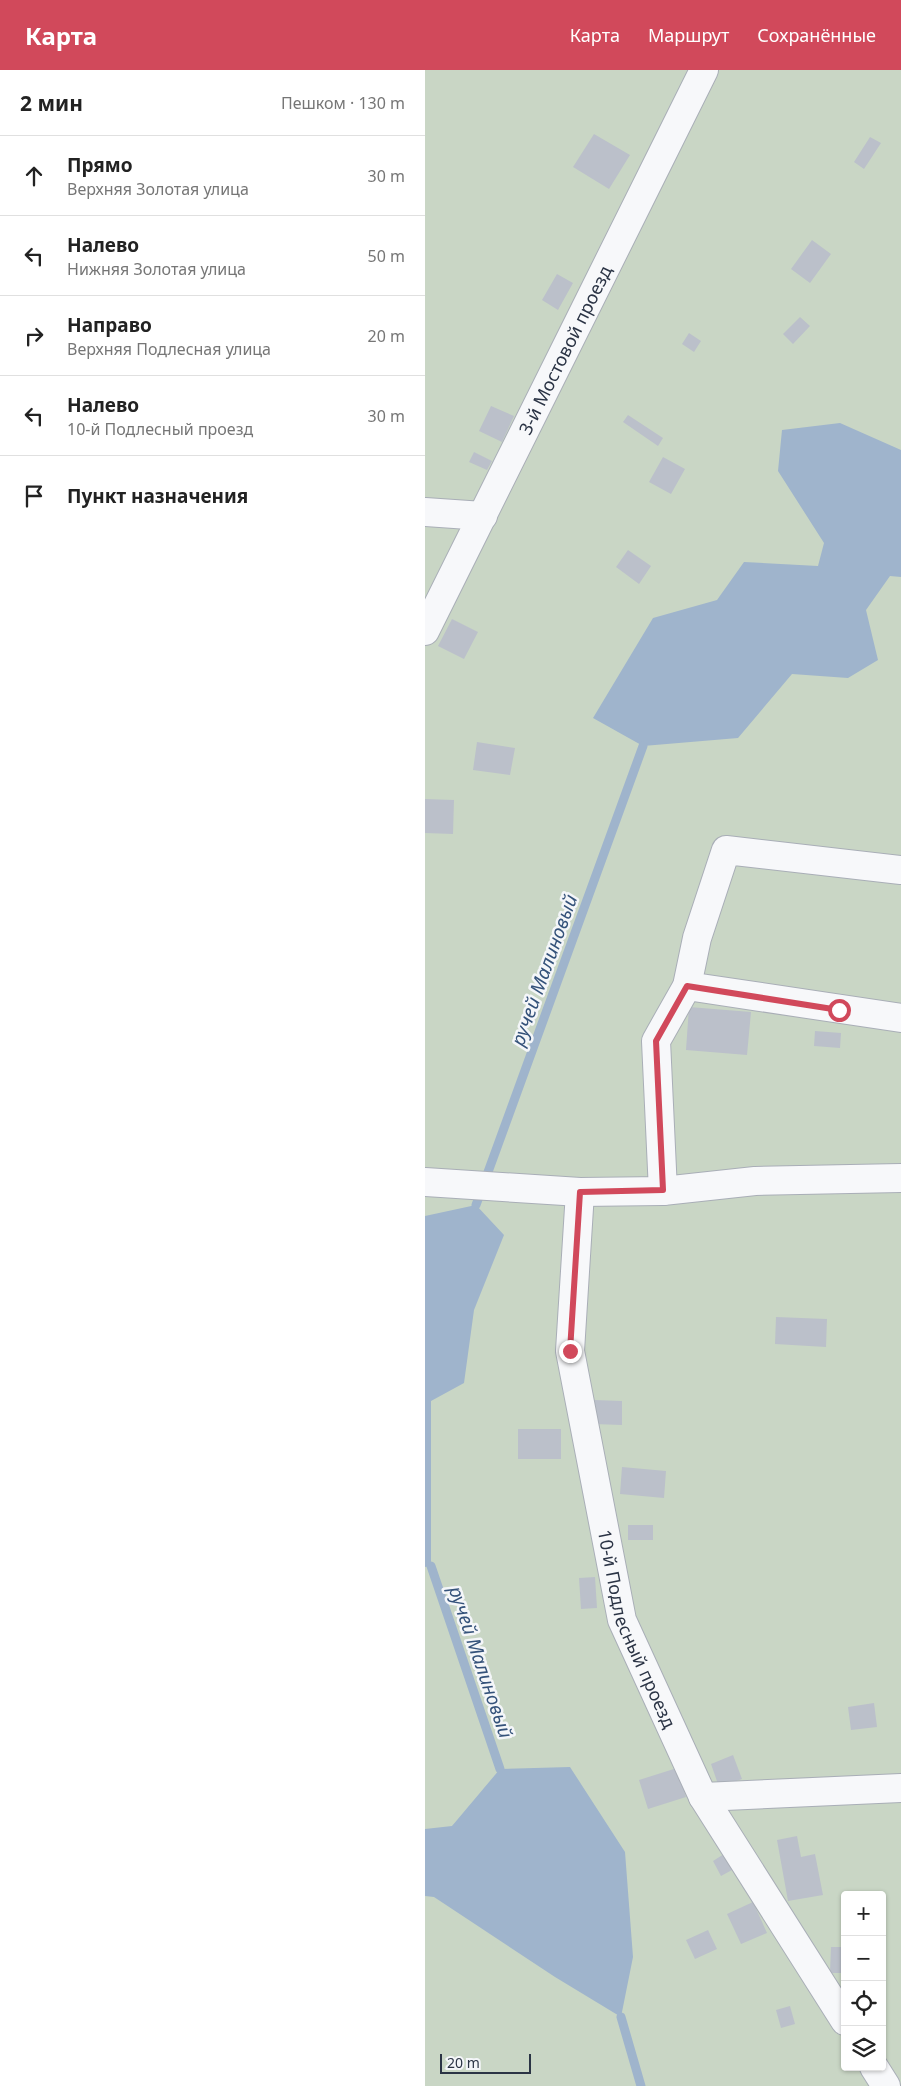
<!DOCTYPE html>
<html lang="ru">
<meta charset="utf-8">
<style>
:root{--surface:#fff;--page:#f6f6f6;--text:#222;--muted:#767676;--line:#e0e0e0;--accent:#d1495b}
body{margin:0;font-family:"Noto Sans",sans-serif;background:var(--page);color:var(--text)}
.controls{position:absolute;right:15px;bottom:15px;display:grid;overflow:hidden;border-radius:5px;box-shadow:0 1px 4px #0004}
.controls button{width:45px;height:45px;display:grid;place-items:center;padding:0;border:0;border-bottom:1px solid var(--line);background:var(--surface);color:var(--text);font:25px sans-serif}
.scale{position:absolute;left:15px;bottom:12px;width:91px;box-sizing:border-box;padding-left:5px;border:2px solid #2b3445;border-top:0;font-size:14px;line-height:18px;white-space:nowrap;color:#2b3445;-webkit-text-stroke:4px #f4f6f9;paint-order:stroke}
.stop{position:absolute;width:15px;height:15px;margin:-11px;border:4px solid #d1495b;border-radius:50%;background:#fff}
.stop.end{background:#d1495b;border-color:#fff;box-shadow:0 1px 5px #0008}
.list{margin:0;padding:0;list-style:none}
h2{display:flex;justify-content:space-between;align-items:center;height:65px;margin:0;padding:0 20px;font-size:21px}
h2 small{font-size:16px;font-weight:400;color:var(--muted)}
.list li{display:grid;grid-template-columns:32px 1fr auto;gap:15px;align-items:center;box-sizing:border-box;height:80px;padding:0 20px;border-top:1px solid var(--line)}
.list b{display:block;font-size:19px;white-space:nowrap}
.list p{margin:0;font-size:16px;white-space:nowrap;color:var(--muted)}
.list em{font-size:16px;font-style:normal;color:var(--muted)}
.icon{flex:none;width:28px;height:28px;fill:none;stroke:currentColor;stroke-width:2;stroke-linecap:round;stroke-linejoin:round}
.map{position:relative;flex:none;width:476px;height:2016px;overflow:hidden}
header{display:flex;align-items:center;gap:30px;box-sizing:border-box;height:70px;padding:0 25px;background:var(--accent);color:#fff}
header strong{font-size:24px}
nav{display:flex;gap:28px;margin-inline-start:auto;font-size:18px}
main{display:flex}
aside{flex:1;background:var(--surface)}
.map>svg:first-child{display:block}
</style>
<header>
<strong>Карта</strong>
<nav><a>Карта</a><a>Маршрут</a><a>Сохранённые</a></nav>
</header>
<main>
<aside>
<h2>2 мин<small>Пешком · 130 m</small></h2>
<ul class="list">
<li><svg class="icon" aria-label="ahead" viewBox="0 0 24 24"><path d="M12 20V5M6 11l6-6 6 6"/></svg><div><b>Прямо</b><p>Верхняя Золотая улица</p></div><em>30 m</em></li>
<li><svg class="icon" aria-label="left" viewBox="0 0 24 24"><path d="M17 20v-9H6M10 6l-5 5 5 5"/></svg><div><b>Налево</b><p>Нижняя Золотая улица</p></div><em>50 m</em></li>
<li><svg class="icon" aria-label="right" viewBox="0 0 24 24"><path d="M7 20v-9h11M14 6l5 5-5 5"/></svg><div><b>Направо</b><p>Верхняя Подлесная улица</p></div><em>20 m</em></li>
<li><svg class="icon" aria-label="left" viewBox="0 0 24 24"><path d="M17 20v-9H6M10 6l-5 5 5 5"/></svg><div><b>Налево</b><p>10-й Подлесный проезд</p></div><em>30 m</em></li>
<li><svg class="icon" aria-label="arrive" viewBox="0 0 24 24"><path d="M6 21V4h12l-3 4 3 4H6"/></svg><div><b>Пункт назначения</b></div></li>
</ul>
</aside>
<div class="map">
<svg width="476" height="2016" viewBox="0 0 476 2016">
<rect width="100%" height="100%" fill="#e4e7ec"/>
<path fill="#c9d6c5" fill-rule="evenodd" d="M0 0H476V2016H0ZM420 1825H457V1997H420Z"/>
<path fill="#9fb4cc" d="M415 353 476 380V507L465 506 441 540 453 590 423 608 367 604 313 668 218 676 168 648 228 548 292 530 319 492 393 496 399 473 353 401 357 360Z
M51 1135 79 1165 49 1240 39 1313 6 1331V1496L0 1497V1146Z
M145 1697 200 1782 208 1887 196 1947 130 1907 9 1827 0 1826V1759L27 1756 75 1699Z"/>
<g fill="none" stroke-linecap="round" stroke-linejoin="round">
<path stroke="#9fb4cc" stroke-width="9" d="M51 1135 218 676
M6 1496 75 1699
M196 1947 216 2016"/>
</g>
<path fill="#bbc0ca" d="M169 64 205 85 184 119 148 97Z
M445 67 456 73 439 99 429 92Z
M387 170 406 184 385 213 366 199Z
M132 204 148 213 133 240 117 230Z
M375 247 385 256 368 274 358 264Z
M264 263 276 271 269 282 257 274Z
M66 336 89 346 77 372 54 361Z
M203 345 238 368 233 376 198 352Z
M49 382 67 391 62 400 44 392Z
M238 387 260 399 246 424 224 412Z
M203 480 226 496 214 514 191 497Z
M27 549 53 562 39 589 13 576Z
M52 672 90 678 85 705 48 700Z
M0 729 29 730 28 764 0 763Z
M264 937 326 942 322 985 261 980Z
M390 961 416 963 415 978 389 976Z
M351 1247 402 1249 401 1277 350 1274Z
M169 1330 197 1331V1355L168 1354Z
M93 1359H136V1389H93Z
M197 1397 241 1401 239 1428 195 1424Z
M203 1455H228V1470H203Z
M170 1507 172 1538 156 1539 154 1508Z
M449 1633 452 1657 426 1660 423 1637Z
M308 1685 317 1709 294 1717 286 1694Z
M252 1698 261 1727 223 1739 214 1710Z
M372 1766 376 1787 390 1784 398 1825 363 1831 352 1770Z
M299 1784 307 1800 296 1806 288 1791Z
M328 1832 342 1863 316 1874 302 1844Z
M283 1860 292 1879 270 1889 261 1870Z
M406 1877H420V1903H405Z
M365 1936 370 1954 356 1958 351 1940Z"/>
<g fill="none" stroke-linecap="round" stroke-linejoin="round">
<g stroke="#a9aeb7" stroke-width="30">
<g id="minor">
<path d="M0 442 58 446"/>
<path id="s1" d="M0 561 279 0"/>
<path d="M262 916 476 948"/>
<path d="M0 1112 155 1122 238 1121 330 1111 476 1108"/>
<path d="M238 1121 231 971 262 916 272 868 301 780 476 800"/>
<path id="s2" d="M155 1122 145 1281 197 1550 278 1727 420 1951"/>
<path d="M278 1727 476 1718"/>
<path d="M449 1997 461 2016"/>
</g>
</g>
<use href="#minor" stroke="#f7f8fa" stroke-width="28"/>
</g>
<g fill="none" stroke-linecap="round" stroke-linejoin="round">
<path stroke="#d1495b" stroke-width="6" d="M145 1281 155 1122 238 1120 231 971 262 916 414 940"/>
</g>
<g text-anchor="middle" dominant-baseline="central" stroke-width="5" stroke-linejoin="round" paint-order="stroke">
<g font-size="18" fill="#2b3445" stroke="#f4f6f9">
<text stroke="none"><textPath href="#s1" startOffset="314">3-й Мостовой проезд</textPath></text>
<text stroke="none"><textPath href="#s2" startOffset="446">10-й Подлесный проезд</textPath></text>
</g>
<g font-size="19" font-style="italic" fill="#34527a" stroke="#f4f6f9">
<text transform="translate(119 900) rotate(-70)">ручей Малиновый</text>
<text transform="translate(56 1592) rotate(71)">ручей Малиновый</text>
</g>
</g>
</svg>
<div class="controls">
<button>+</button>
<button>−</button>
<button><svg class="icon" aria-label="locate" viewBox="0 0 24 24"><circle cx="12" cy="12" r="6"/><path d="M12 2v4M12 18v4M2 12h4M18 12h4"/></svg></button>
<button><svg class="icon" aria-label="layers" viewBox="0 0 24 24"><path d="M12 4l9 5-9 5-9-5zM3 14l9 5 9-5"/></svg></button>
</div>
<div class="scale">20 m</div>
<div class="stop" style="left:414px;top:940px"></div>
<div class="stop end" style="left:145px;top:1281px"></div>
</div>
</main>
